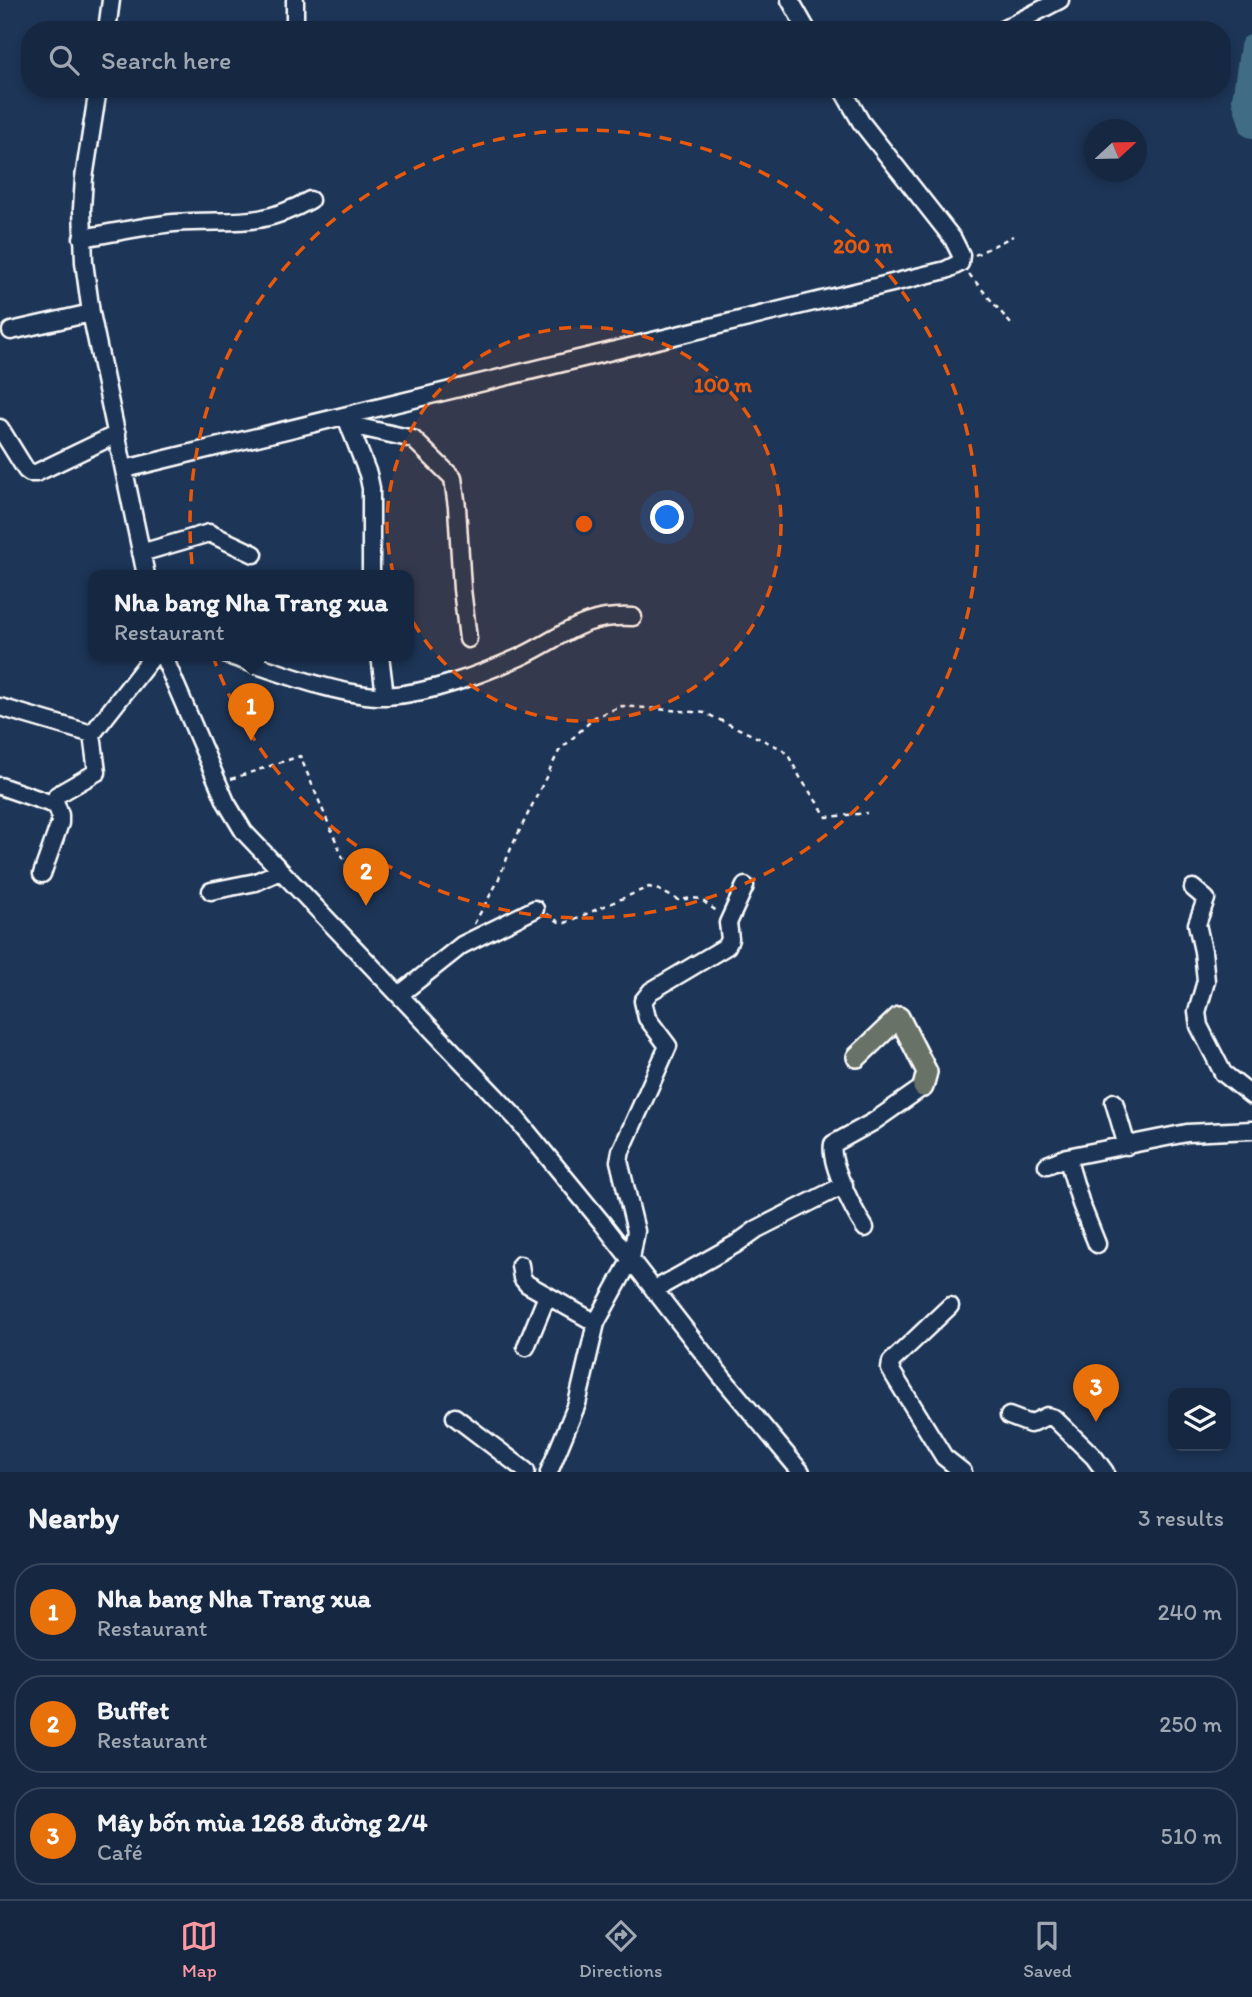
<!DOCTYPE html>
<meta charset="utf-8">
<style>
:root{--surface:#162841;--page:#1f3048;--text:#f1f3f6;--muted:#9ea6b1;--line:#35445a;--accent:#ff9aa2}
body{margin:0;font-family:Itim,sans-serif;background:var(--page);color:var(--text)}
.controls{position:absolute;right:21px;bottom:21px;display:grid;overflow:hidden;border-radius:14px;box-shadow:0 4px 10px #0003}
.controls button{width:63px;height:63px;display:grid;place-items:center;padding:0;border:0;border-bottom:2px solid var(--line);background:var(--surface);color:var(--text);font:35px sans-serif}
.compass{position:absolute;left:1084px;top:119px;width:63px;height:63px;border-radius:50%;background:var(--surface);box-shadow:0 4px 10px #0003;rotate:68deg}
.you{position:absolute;left:668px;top:518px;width:24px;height:24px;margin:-18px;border:5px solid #fff;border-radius:50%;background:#1a73e8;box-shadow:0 0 0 10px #1a73e833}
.badge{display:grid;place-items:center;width:46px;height:46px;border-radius:50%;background:var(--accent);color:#fff;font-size:23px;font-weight:700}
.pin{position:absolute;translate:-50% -58px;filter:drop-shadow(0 2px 4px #0008)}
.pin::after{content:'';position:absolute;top:37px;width:24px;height:21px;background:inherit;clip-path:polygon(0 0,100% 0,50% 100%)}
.popup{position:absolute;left:88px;top:570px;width:326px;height:91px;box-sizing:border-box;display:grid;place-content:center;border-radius:14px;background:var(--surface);filter:drop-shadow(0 2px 5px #0005);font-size:23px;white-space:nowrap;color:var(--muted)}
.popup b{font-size:26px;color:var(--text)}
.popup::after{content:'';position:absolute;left:50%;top:100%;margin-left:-14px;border:14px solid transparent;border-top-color:var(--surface)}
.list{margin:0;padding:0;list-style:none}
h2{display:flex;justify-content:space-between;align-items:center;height:91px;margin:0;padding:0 28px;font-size:30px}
h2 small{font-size:23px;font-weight:400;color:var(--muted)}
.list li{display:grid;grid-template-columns:46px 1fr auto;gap:21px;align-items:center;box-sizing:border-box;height:98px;margin:0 14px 14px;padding:0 14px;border:2px solid var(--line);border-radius:28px}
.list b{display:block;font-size:26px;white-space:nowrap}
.list p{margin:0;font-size:23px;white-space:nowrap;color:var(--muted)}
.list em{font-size:23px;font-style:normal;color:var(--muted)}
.icon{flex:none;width:38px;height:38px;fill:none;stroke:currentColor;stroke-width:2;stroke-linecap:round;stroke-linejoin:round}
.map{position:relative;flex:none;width:1252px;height:1472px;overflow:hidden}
.search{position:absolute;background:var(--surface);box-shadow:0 4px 10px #0003;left:21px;right:21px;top:21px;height:77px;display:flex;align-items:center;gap:18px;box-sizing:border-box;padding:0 24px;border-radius:28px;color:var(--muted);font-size:26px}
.sheet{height:427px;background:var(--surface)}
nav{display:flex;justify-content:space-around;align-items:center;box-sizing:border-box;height:98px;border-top:2px solid var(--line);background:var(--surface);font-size:19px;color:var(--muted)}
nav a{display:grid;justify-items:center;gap:4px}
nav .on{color:var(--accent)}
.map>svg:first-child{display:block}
</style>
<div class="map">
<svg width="1252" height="1472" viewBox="0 0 1252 1472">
<rect width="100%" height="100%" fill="#1d3557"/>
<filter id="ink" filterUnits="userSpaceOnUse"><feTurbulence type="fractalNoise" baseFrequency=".0143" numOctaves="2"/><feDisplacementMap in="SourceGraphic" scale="14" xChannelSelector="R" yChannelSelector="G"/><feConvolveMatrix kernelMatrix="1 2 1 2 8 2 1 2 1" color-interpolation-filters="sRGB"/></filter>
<g filter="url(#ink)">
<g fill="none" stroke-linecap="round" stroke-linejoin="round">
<path stroke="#406c86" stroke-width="24" d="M1252 47 1244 99 1252 126"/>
<g stroke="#fff" stroke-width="21">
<path id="minor" d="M790 0 807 30
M107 30 111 0
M295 30V0
M1002 30 1060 0
M98 89 84 178 82 209 84 262 91 313 146 575
M82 238C112 233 143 226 174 223 230 218 256 230 310 200
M11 331 91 313
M346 417 368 474 371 488V575
M350 425 413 439 453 478 457 507 462 589 468 639
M0 428 26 470 30 473H36L117 434
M125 469 946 270 960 263 961 255 953 239 861 122 842 89
M141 553 209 533 254 554
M163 655 226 802 244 832 516 1118 603 1224 722 1377 801 1472
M227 655C271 669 342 698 387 696 432 693 479 675 520 657 563 637 581 614 633 617
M380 655 385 696
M0 707 92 734 154 655
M0 786 55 805
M42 874 60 823V815L55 801 57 795 97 772 92 734
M1193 888 1206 899 1197 924 1203 951 1206 981 1197 1012 1199 1026 1223 1073 1252 1096
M211 891 256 882 280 871
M399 995 462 945 535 909
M1114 1102 1127 1146
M1067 1157 1081 1204 1097 1244
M1047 1165 1067 1157 1187 1133 1252 1130
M865 1228C854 1211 829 1163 833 1144L873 1122 923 1087
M520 1265 522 1278 527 1284 596 1323
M654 1290 736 1244 757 1229 844 1185
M950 1306 891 1362 890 1369 944 1457 963 1472
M526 1347 547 1296
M1009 1416 1030 1424 1047 1416 1054 1418 1094 1457 1105 1472
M455 1417 526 1471
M549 1472 577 1404 596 1323 631 1259 636 1231 619 1161 621 1151 668 1046 647 1018 643 1001 651 991 727 946 730 939 728 923 745 886"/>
</g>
<g stroke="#fff" stroke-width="24">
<path id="major" d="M857 1057 899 1017 927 1072 923 1087"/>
</g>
<path stroke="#fff" stroke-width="2.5" stroke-dasharray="5 5" stroke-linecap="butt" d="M975 255 1013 236
M969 274 1011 324
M231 779 300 756 357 891
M547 914 559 922 565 923 649 887 659 890 678 900 693 898 700 899 718 912
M474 924 497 883 512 846 559 751 595 717 622 706 705 713 782 749 789 757 801 779 827 817 867 813"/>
<use href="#minor" stroke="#1d3557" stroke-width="16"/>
<use href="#major" stroke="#697266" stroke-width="19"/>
</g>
</g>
<circle cx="584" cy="524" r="197" fill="#e8590c" fill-opacity=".12"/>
<g fill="none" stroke="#e8590c" stroke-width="3.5" stroke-dasharray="12 9">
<circle cx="584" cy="524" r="197"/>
<circle cx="584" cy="524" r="394"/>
</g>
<circle cx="584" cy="524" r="10" fill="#e8590c" stroke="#1d3557" stroke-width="3.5"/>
<g font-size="21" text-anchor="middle" font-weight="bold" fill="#e8590c" stroke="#1d3557" stroke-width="6" stroke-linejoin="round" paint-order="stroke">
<text x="863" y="253">200 m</text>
<text x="723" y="392">100 m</text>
</g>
</svg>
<div class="controls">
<button><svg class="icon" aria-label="layers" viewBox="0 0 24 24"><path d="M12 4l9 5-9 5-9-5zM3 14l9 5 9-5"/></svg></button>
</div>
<svg class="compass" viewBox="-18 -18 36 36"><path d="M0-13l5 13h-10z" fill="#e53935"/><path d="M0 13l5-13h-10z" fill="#9ea6b1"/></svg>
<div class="you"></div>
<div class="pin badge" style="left:251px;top:741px;background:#e8710a">1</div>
<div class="popup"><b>Nha bang Nha Trang xua</b>Restaurant</div>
<div class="pin badge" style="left:366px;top:906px;background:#e8710a">2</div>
<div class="pin badge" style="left:1096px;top:1422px;background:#e8710a">3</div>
<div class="search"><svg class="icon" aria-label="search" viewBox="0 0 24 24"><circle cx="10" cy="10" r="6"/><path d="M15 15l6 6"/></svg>Search here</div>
</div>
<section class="sheet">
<h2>Nearby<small>3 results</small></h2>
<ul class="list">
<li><span class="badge" style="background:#e8710a">1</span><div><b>Nha bang Nha Trang xua</b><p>Restaurant</p></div><em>240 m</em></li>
<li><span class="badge" style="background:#e8710a">2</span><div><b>Buffet</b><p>Restaurant</p></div><em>250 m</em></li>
<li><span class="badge" style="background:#e8710a">3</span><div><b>Mây bốn mùa 1268 đường 2/4</b><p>Café</p></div><em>510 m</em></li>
</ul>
</section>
<nav>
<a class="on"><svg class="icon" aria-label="map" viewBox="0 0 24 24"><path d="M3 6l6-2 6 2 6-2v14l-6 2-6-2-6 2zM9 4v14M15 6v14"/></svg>Map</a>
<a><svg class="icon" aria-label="directions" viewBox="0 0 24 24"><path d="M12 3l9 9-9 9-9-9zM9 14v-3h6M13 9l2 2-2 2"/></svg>Directions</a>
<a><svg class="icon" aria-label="saved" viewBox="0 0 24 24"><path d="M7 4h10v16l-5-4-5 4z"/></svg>Saved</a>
</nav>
